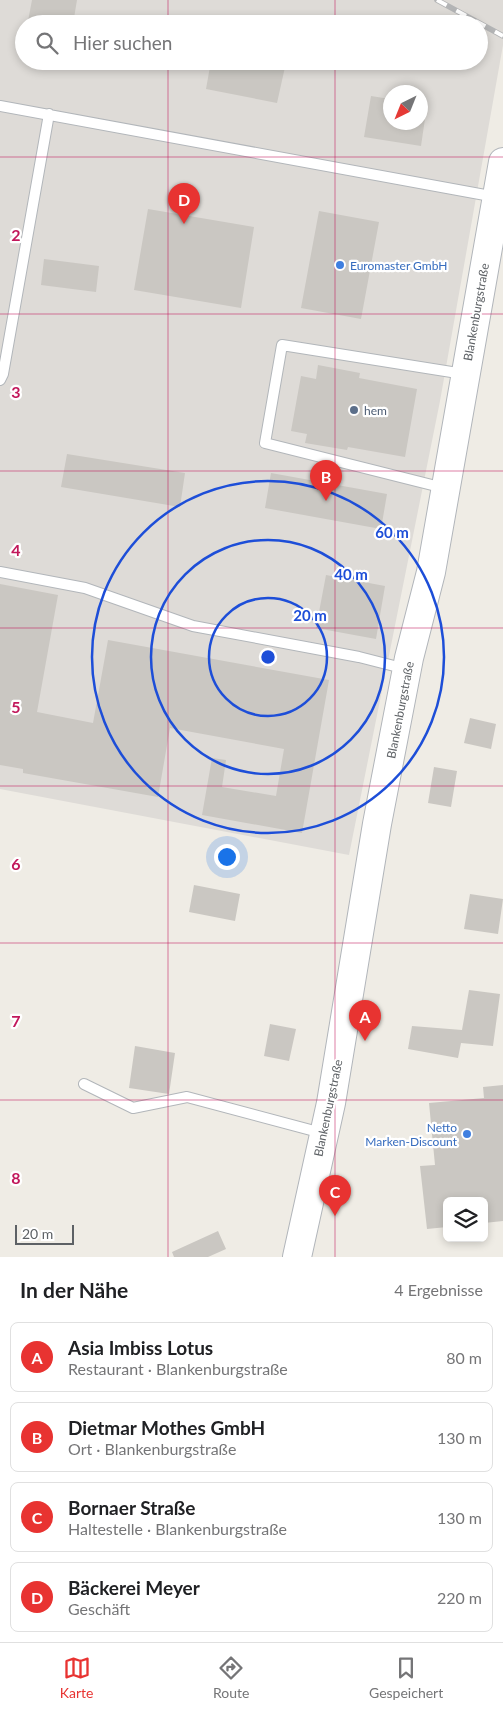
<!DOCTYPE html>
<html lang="de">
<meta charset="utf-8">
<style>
:root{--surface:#fff;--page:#f2f2f2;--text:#202124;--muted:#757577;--line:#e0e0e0;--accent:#e83331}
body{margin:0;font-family:Lato,sans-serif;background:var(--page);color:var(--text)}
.controls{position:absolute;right:15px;bottom:15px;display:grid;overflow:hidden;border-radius:8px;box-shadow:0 2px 8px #0003}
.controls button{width:45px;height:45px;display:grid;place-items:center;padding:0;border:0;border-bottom:1px solid var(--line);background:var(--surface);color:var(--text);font:25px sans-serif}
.compass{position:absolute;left:383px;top:85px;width:45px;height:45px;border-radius:50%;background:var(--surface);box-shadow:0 2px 8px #0003;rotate:223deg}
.scale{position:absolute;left:15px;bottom:12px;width:59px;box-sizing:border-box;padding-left:5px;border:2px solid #5d6165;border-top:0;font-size:14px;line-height:18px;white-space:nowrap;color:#5d6165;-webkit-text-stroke:4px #fff;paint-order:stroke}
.you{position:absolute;left:226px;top:856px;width:18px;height:18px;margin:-12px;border:4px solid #fff;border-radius:50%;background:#1a73e8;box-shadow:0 0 0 8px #1a73e833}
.badge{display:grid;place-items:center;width:32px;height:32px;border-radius:50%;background:var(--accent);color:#fff;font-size:16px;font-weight:700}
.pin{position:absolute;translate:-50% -41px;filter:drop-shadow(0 1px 2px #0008)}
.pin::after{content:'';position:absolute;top:26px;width:18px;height:15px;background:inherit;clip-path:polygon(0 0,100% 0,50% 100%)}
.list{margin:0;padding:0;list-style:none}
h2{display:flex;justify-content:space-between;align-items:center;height:65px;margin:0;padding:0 20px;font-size:21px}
h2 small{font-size:16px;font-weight:400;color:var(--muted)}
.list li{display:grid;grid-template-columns:32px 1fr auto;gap:15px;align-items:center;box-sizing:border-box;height:70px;margin:0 10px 10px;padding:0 10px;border:1px solid var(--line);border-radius:8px}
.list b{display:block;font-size:19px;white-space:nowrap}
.list p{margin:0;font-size:16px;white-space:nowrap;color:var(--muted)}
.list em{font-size:16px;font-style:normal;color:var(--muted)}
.icon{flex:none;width:28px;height:28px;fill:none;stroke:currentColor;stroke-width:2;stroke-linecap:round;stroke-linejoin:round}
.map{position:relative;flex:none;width:503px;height:1257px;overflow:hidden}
.search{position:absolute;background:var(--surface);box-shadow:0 2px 8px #0003;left:15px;right:15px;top:15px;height:55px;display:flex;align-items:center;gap:12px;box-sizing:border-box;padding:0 18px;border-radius:28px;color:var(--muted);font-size:19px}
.sheet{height:385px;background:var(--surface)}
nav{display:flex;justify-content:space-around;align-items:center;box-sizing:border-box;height:70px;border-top:1px solid var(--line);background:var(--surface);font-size:14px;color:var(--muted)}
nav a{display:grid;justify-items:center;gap:2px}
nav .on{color:var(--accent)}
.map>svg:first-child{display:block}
</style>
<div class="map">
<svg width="503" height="1257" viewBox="0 0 503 1257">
<rect width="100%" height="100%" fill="#efece5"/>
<path fill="#dedbd7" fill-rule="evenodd" d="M0 0H503V45L440 401 349 855 0 789ZM24 24H479V61H24ZM390 92H420V122H390Z"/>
<path fill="#cac7c2" d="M32 0H77L73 24 28 21Z
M211 61H254L285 67 277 103 206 89Z
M371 96 390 99V122H420V104L427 105 421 146 364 137Z
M148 209 254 227 241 308 134 290Z
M319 211 379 222 361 319 301 308Z
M44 259 99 266 96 292 41 285Z
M318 365 360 373 359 378 417 389 405 457 348 447 347 450 305 443 307 434 291 431 301 376 316 379Z
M67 454 185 473 180 507 61 487Z
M271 473 387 494 381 529 265 508Z
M326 575 385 586 376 639 316 628Z
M0 584 58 595 37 712 93 723 108 640 329 680 302 833 202 815 212 758 226 760 222 787 276 796 284 749 170 728 158 797 23 773V769L0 765Z
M470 718 496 724 491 749 464 743Z
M434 767 457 771 451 807 428 803Z
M194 885 240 894 235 921 189 912Z
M470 894 503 899 498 934 464 929Z
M469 990 500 994 493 1046 461 1043 458 1058 408 1049 412 1026 462 1030Z
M270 1024 296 1029 289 1061 264 1056Z
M135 1046 175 1053 169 1094 129 1088Z
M503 1085V1221L484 1223V1201H447V1227L427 1229 420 1166 435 1165 429 1103 484 1098 483 1087Z
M218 1231 226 1249 208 1257H174L172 1252Z"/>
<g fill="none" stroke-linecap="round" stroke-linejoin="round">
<g stroke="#b2b6ba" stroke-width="12">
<path id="lane" d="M0 106 496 197
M0 380 3 374 49 114
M444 488 265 443 282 345 464 374
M0 572 85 588 193 626 359 657 406 669
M84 1084 133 1108 187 1097 322 1133"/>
</g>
<g stroke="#b1b5ba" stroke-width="30">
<path id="secondary" d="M297 1257 331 1103 377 824 409 658 431 572 503 162"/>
</g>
<use href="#lane" stroke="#fff" stroke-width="10"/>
<use href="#secondary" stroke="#fff" stroke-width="28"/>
<g stroke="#b3b4b5" stroke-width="5.5">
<path id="rail" d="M437 0 503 36"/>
</g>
<use href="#rail" stroke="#fff" stroke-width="4" stroke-dasharray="11" stroke-linecap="butt"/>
</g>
<path fill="none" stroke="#c2185b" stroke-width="1" stroke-opacity="0.55" d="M168 0V24M335 0V24M168 61V1257M335 61V1257M0 157H503M0 314H503M0 471H503M0 628H503M0 786H503M0 943H503M0 1100H503"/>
<g fill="none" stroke="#1d4ed8" stroke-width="2.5">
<circle cx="268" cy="657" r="59"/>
<circle cx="268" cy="657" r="117"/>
<circle cx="268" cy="657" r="176"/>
</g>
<g fill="#3f7fe0" stroke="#fff" stroke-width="2">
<circle cx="340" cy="265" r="5"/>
<circle cx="467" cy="1134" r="5"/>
</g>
<circle fill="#5c6f8a" stroke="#fff" stroke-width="2" cx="354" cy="410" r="5"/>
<g text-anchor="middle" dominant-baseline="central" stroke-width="4.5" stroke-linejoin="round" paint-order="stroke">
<g font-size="12" fill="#366cbe" stroke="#fff" text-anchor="start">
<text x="350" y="265">Euromaster GmbH</text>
<text x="457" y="1127" text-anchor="end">Netto<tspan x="457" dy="14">Marken-Discount</tspan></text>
</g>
<g font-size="12" fill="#5d6165" stroke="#fff">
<text transform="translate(476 312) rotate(-80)">Blankenburgstraße</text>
<text transform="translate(400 710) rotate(-79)">Blankenburgstraße</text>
<text transform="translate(328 1108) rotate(-78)">Blankenburgstraße</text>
</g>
<g font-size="12" fill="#4e5e75" stroke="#fff" text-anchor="start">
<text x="364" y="410">hem</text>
</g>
</g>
<g font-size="16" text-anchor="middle" font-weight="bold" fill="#c2185b" stroke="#fff" stroke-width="4.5" stroke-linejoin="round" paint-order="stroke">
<text x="16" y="241">2</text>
<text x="16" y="398">3</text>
<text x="16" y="556">4</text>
<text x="16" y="713">5</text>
<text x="16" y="870">6</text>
<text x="16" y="1027">7</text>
<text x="16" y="1184">8</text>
</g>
<circle cx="268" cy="657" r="8" fill="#1d4ed8" stroke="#fff" stroke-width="2.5"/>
<g font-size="15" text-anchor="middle" font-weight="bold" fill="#1d4ed8" stroke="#fff" stroke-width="4.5" stroke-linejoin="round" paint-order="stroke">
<text x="392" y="538">60 m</text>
<text x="351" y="580">40 m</text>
<text x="310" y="621">20 m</text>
</g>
</svg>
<div class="controls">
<button><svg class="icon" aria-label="layers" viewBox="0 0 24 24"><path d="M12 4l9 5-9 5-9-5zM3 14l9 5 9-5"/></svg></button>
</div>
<svg class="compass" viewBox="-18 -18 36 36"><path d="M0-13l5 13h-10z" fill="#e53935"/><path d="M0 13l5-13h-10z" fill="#757577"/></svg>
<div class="scale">20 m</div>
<div class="you"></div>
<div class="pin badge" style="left:365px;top:1041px">A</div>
<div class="pin badge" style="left:326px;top:501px">B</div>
<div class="pin badge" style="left:335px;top:1216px">C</div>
<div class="pin badge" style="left:184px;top:224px">D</div>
<div class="search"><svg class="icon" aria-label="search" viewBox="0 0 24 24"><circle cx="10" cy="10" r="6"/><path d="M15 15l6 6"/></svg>Hier suchen</div>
</div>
<section class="sheet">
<h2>In der Nähe<small>4 Ergebnisse</small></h2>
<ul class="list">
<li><span class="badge">A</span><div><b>Asia Imbiss Lotus</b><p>Restaurant · Blankenburgstraße</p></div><em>80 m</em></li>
<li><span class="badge">B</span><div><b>Dietmar Mothes GmbH</b><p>Ort · Blankenburgstraße</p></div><em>130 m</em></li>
<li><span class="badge">C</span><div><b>Bornaer Straße</b><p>Haltestelle · Blankenburgstraße</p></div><em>130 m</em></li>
<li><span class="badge">D</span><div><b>Bäckerei Meyer</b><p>Geschäft</p></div><em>220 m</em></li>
</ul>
</section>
<nav>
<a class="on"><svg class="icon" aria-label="map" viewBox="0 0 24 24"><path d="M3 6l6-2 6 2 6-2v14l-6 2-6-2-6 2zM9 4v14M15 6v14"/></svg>Karte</a>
<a><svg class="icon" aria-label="directions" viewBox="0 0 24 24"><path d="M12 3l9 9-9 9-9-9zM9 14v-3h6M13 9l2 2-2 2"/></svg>Route</a>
<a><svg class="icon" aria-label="saved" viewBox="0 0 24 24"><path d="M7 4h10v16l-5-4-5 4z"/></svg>Gespeichert</a>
</nav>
